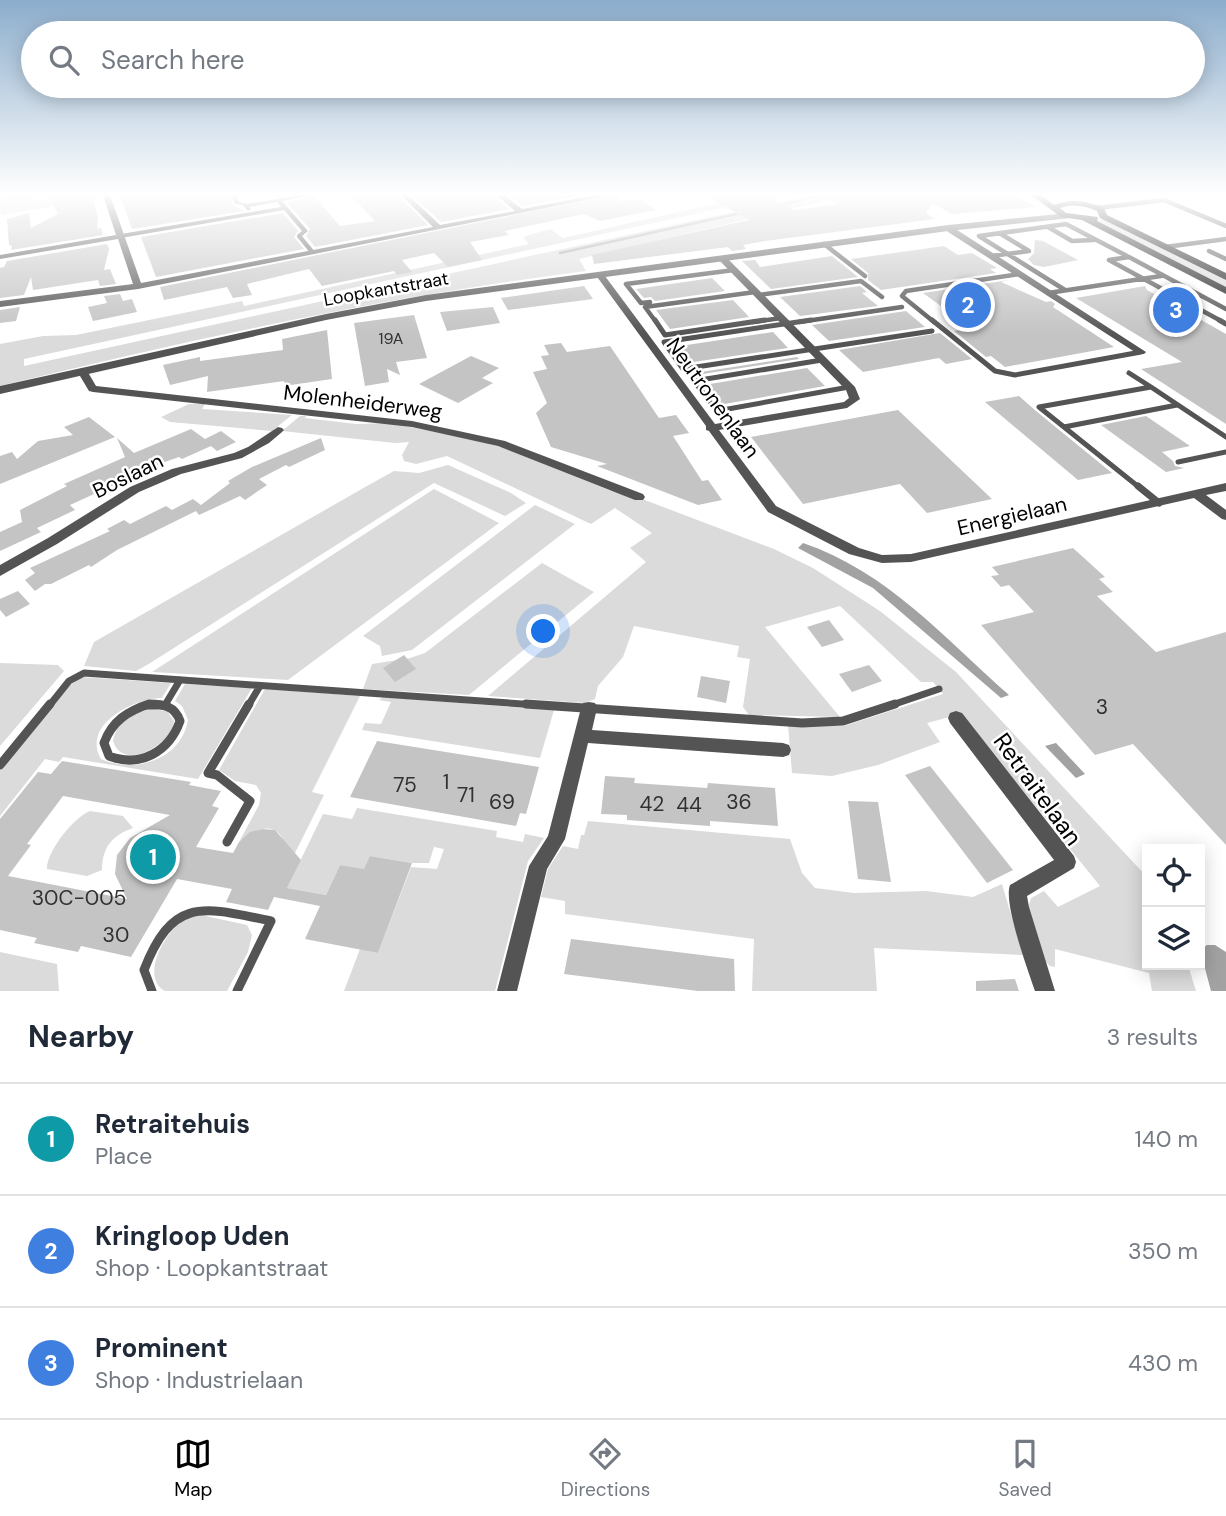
<!DOCTYPE html>
<meta charset="utf-8">
<style>
:root{--surface:#fff;--page:#f6f6f7;--text:#1f2937;--muted:#747a83;--line:#e0e1e3;--accent:#000}
body{margin:0;font-family:"DM Sans",sans-serif;background:var(--page);color:var(--text)}
.controls{position:absolute;right:21px;bottom:21px;display:grid;overflow:hidden;border-radius:0px;box-shadow:0 4px 18px #0003}
.controls button{width:63px;height:63px;display:grid;place-items:center;padding:0;border:0;border-bottom:2px solid var(--line);background:var(--surface);color:var(--text);font:35px sans-serif}
.you{position:absolute;left:544px;top:632px;width:24px;height:24px;margin:-18px;border:5px solid #fff;border-radius:50%;background:#1a73e8;box-shadow:0 0 0 10px #1a73e833}
.badge{display:grid;place-items:center;width:46px;height:46px;border-radius:50%;background:var(--accent);color:#fff;font-size:23px;font-weight:700}
.pin{position:absolute;translate:-50% -50%;border:4px solid #fff;box-shadow:0 2px 7px #0006}
.list{margin:0;padding:0;list-style:none}
h2{display:flex;justify-content:space-between;align-items:center;height:91px;margin:0;padding:0 28px;font-size:30px}
h2 small{font-size:23px;font-weight:400;color:var(--muted)}
.list li{display:grid;grid-template-columns:46px 1fr auto;gap:21px;align-items:center;box-sizing:border-box;height:112px;padding:0 28px;border-top:2px solid var(--line)}
.list b{display:block;font-size:26px;white-space:nowrap}
.list p{margin:0;font-size:23px;white-space:nowrap;color:var(--muted)}
.list em{font-size:23px;font-style:normal;color:var(--muted)}
.icon{flex:none;width:38px;height:38px;fill:none;stroke:currentColor;stroke-width:2;stroke-linecap:round;stroke-linejoin:round}
.map{position:relative;flex:none;width:1226px;height:991px;overflow:hidden}
.search{position:absolute;background:var(--surface);box-shadow:0 4px 18px #0003;left:21px;right:21px;top:21px;height:77px;display:flex;align-items:center;gap:18px;box-sizing:border-box;padding:0 24px;border-radius:38px;color:var(--muted);font-size:26px}
.sheet{height:427px;background:var(--surface)}
nav{display:flex;justify-content:space-around;align-items:center;box-sizing:border-box;height:98px;border-top:2px solid var(--line);background:var(--surface);font-size:19px;color:var(--muted)}
nav a{display:grid;justify-items:center;gap:4px}
nav .on{color:var(--accent)}
.map>svg:first-child{display:block}
</style>
<div class="map">
<svg width="1226" height="991" viewBox="0 0 1226 991">
<rect width="100%" height="100%" fill="#fff"/>
<path fill="#dbdbdb" d="M8 195H31L33 201 68 195 98 196V199L1 215 0 205 7 204H0L3 196Z
M754 195H783L24 359V366L811 195H850L579 259 586 271C388 296 193 339 0 386V344L43 336 76 335 242 301 244 306 529 244 523 237 550 229 563 238Z
M1106 219 1226 279V287L1213 283 1092 221Z
M189 404H205L202 409 292 415 272 431 170 422 161 417Z
M300 416H306L305 418 356 424 390 423 472 439 501 447 609 490 621 491 774 549 813 568 880 611 956 672 1147 877V965H1188L1196 991H1152L1149 973 1055 949V967L1050 966 1045 961 1028 908 1031 898 1044 891 1058 907 1100 886 961 714 927 723 940 742 878 765 832 776 792 773 788 725 844 726 943 694 933 682H921L840 606 765 627 840 717 749 715 743 707 750 659 737 657 739 646 634 626 623 657 598 686 595 699 585 703 488 696 646 562 630 548 652 533 615 508 591 524 447 456 416 464 404 461 402 455 409 442 395 443 282 431Z
M448 465 511 493 526 503 505 516 434 483 147 665 136 671 84 666 94 642 367 486 394 471 419 473Z
M434 489 499 523 288 680 152 672Z
M535 505 575 524 412 650 382 656 380 646 363 636Z
M542 563 594 592 469 695 363 689 372 664 410 658 425 653Z
M0 663 58 665 64 671 0 746Z
M81 677 171 683 162 698C134 698 81 725 101 759 135 774 181 760 188 720L182 706 175 701 185 684 252 688 198 779 63 757 59 762 45 759 0 816V770L68 687Z
M265 689 360 696 312 792 324 795 290 863C286 855 285 843 281 836 270 820 249 833 239 842L259 805 261 793 256 785 235 781 219 770Z
M383 697 554 710 540 758 362 730 365 723 381 724 391 702 379 700Z
M151 709 167 711 174 721C171 746 122 772 113 741 116 722 134 713 151 709Z
M357 808 497 831 496 837 523 842 525 834 544 838 528 861 495 991H344L360 949 378 953 411 867 437 869 444 849 434 847 429 863H412L370 856 367 870 340 865 326 895 287 888 323 814 352 819Z
M90 811 123 816 133 828C112 835 102 848 102 870L87 876 47 869C46 852 74 817 90 811Z
M588 821 790 839 802 873 815 888 854 893 926 891 973 897 1002 884 1023 955 874 948 877 991H752L754 939 565 914V901L541 897 548 869 563 846 578 849 581 835H584Z
M201 915 247 925 252 935 248 952 227 991H165C139 977 166 930 184 920 189 917 195 916 201 915Z
M0 952 57 964 59 991H0Z"/>
<path fill="#a2a2a2" d="M803 543C888 572 944 638 1009 695L1001 698 873 588 798 548Z
M1056 743 1085 774 1076 778 1045 746Z
M1207 945H1215L1226 952V991H1211L1200 950Z"/>
<g fill="none" stroke-linecap="round" stroke-linejoin="round">
<path stroke="#a2a2a2" stroke-width="2.5" d="M777 206 824 195
M560 253 741 213"/>
</g>
<path fill="#c4c4c4" fill-rule="evenodd" d="M48 195H92L98 218 97 229 101 228 103 235 11 250 12 246 9 245 7 219 29 213 31 228 58 214Z
M120 195H229L233 205 244 211 132 229Z
M350 195H398L428 225 315 247 306 236 310 229 287 203 314 196 340 226 375 221Z
M412 195H493L509 209 441 222Z
M509 195H581L523 206Z
M613 195H619L620 201 640 199 656 210 600 221 584 214 504 231 509 235 470 242 482 260 448 267 434 253 402 260 412 272 397 275 394 271 322 286 309 269 247 284 252 295 233 298 227 287 164 300 160 287Z
M704 195H764L794 210 837 204 830 199 856 195H1014L1036 207 952 214 932 203 926 213 935 219 765 241 743 245 746 249 732 251 728 247 594 264 592 255 749 220Z
M283 213 298 231 294 237 304 249 156 277 141 237Z
M1035 240 1043 241 1078 260 1044 267 1034 265 1028 259 1034 253Z
M107 244 109 249 104 270 110 269 116 284 100 286 98 280 33 290 31 277 24 295 0 298V268L4 267 7 261Z
M944 246 958 255 972 253 997 268 990 269 996 273 881 290 868 280V273L851 259Z
M832 256 858 277 771 289 742 261 755 260 760 267Z
M712 278 725 291 655 301 651 297 644 298 636 289Z
M1009 280 1001 282 1046 302 1051 301 1055 304 1053 307 1114 347 1005 367 991 356 986 357 954 331 971 328 923 293Z
M584 286 593 299 508 310 501 298Z
M860 286 867 292 862 293 878 306 800 316 780 297Z
M1145 286 1147 290 1182 310 1193 313 1196 317 1226 334V424L1141 369 1182 362 1076 298Z
M120 294 123 301 132 299 137 312 93 321 88 307 107 303 104 296Z
M733 300 749 317 670 329 656 310Z
M20 307 16 321 0 323V310Z
M493 307 500 323 447 331 440 312Z
M906 311 925 327 829 341 812 325Z
M414 315 427 358 396 362 400 375 387 369 389 382 365 386 354 323Z
M327 330 332 379 284 386V381L207 392 208 376 170 385 163 365 200 357V361L283 350 282 339Z
M773 332 788 348 687 363 674 347Z
M940 333 972 359 946 364 939 358 863 372 839 350Z
M561 343 567 352 610 346 659 418 676 415 689 433 673 436 702 481 708 480 722 500 698 505 597 466 607 464 551 447 536 413 547 403 533 372 547 369 541 356 549 355 544 345Z
M471 356 499 368 482 378 493 383 458 403 419 384Z
M797 357 799 359 696 375 694 373Z
M807 368 825 386 719 405 704 385Z
M1019 396 1036 411 1112 473 1078 480 985 402Z
M898 410 992 499 927 513 900 484 803 504 751 437Z
M1146 416 1190 446 1162 452 1173 461 1175 466 1184 468 1166 472 1101 425Z
M89 417 115 437 0 484V456L12 452 17 459 38 441 73 435 64 427Z
M191 429 205 439 221 431 236 442 217 451 211 446 182 459 179 457 162 463 70 505 75 510 37 528 41 532 0 551V532L22 522 20 510 67 486 64 484 125 457 117 438 134 453Z
M321 438 325 450 289 467 286 465 259 479 267 485 245 500 240 496 199 515 196 511 117 550 91 567 89 565 51 584H45L35 591 25 580 35 573 30 568 110 531 107 529 124 520 130 524 166 506 172 510 193 499 201 505 230 483 228 481 252 467Z
M1073 548 1105 577 1099 579 1113 592 1097 596 1156 652 1226 632V845L1133 744 1095 755 981 625 1034 612 1009 585 1001 587 991 576 999 575 992 567Z
M18 591 30 604 6 617 0 610V599Z
M829 620 844 640 822 647 807 627Z
M404 655 416 669 395 682 383 668Z
M869 665 882 681 852 692 839 674Z
M701 676 730 681 726 703 697 697Z
M377 741 539 767 526 814 520 813 516 826 350 797Z
M62 761 191 782 189 785 221 791 212 806 219 808 196 847 233 853 239 842 250 832 263 829 275 830 301 860 287 888 326 895 340 865 364 869 370 856 412 863 378 953 305 939 320 906 274 897 268 910 226 902 232 889 177 879 131 957 81 946 78 952 34 943 37 938 0 930V819L38 772 51 774ZM63 796 170 815 130 838 117 855 115 874 127 899 8 876 31 845 27 844Z
M930 766 998 851 1013 870 987 883 905 775Z
M605 776 635 778 634 783 707 788 708 783 775 788 778 826 710 821V826L627 820V815L601 814Z
M848 801 878 802 891 882 858 879Z
M571 939 734 959 735 991H698L564 974Z
M1015 979 1019 991H976V981Z"/>
<g fill="none" stroke-linecap="round" stroke-linejoin="round">
<path stroke="#545454" stroke-width="4.5" d="M1097 208 1164 200 1226 226
M1048 227 1072 241 1093 240
M824 244 865 276
M1165 247 1226 239
M1209 251 1226 259
M991 256 1029 251 1001 234
M1065 290 979 236 1066 224 1127 256
M1048 293 1161 276
M759 295 861 281 882 297
M650 302 641 303 626 284 734 270
M656 322 645 307 755 292
M753 322 781 318
M799 322 902 307
M934 322 902 296 906 291 1019 274
M1223 322 1109 260 1129 257 1226 309"/>
<path stroke="#545454" stroke-width="5" d="M655 320 665 335 765 320
M811 320 664 342 683 369 932 331
M932 320 995 371 1015 375 1141 352
M1219 320 1226 324
M822 360 694 381 717 411 849 387
M1129 373 1151 387
M1064 427 1177 405
M1178 462 1226 452
M1140 488 1039 407 1151 387 1226 437"/>
<path stroke="#545454" stroke-width="7" d="M1138 486 1159 503
M165 705 180 680
M49 706 69 681 84 673 551 706
M144 706H165
M248 706 260 686
M889 706 939 689"/>
<path stroke="#545454" stroke-width="9" d="M149 704C163 704 175 706 180 721 169 752 140 768 109 756L104 743C112 721 128 711 149 704Z
M526 704 802 723 843 721 895 704
M0 765 50 704
M227 842 250 801 217 775 208 773 249 704
M152 991 144 970C173 896 203 907 271 921L237 991"/>
<path fill="#545454" fill-rule="evenodd" d="M231 195H236L239 202 248 204 300 195H312L282 201 308 231 302 236 316 253 311 254 297 237V235L302 231 284 210 121 238 118 236 121 234 281 207 277 202 249 207 251 209 248 211 243 205 235 204Z"/>
<path fill="#545454" fill-rule="evenodd" d="M103 195H110L141 283 433 227 401 195H408L440 225 515 211 496 195H504L522 209 596 195H611L138 289 0 307V301L133 284 118 239 0 259V255L116 235Z
M945 226H951L1146 352 1144 354H1138L945 230Z
M719 256H725L855 387 860 399 847 408 719 430 776 506 859 548 882 555 911 554 1226 483V491L1206 495 1226 510V520L1222 519 1194 498 911 562 882 563 849 554 768 512 709 431 706 430V426L595 274 602 272 715 424 844 402 849 398 846 390 719 260Z
M82 368 86 369 96 386 412 421 505 441 643 494 645 497 643 500H635L498 446 412 427 93 392 89 391 77 371Z
M278 427 282 428 284 430 282 432 269 443 242 458 181 474 139 492 57 544 0 576V565L48 538 130 487 172 469 234 453 248 447Z
M589 702 595 703 597 708 592 730 783 743 789 745 791 750 789 755 783 757 588 743 565 839 547 869 517 991H497L529 866 548 836 581 708 583 703Z
M956 711 962 713 1074 856 1076 862 1074 868 1027 896 1029 907 1055 991H1035C1028 970 1003 903 1010 885L1054 860 950 723 948 718 950 713Z"/>
<path fill="#545454" fill-rule="evenodd" d="M1068 213 1072 216 1071 218 948 231 426 301 326 320 0 394V386L326 314 426 295 948 225Z"/>
<path fill="#212121" fill-rule="evenodd" d="M1031 195H1041L1054 205C1072 198 1087 201 1104 208L1107 215 1226 273V280L1100 218 1097 211C1085 206 1073 203 1060 208L1066 213 1098 217 1097 221 1226 287V294L1082 220 1061 217Z"/>
</g>
<linearGradient id="sky" x2="0" y2="1"><stop stop-color="#8cadcc"/><stop offset="0.58" stop-color="#fff"/><stop offset="1" stop-color="#fff" stop-opacity="0"/></linearGradient>
<rect width="1226" height="334" fill="url(#sky)"/>
<g text-anchor="middle" dominant-baseline="central" stroke-width="5" stroke-linejoin="round" paint-order="stroke">
<g font-size="16" fill="#313131">
<text x="391" y="338">19A</text>
</g>
<g font-size="18" fill="#000" stroke="#fff">
<text transform="translate(386 289) rotate(-10)">Loopkantstraat</text>
</g>
<g font-size="21" fill="#000" stroke="#fff">
<text transform="translate(713 398) rotate(54)">Neutronenlaan</text>
<text transform="translate(363 402) rotate(7)">Molenheiderweg</text>
<text transform="translate(128 476) rotate(-26)">Boslaan</text>
<text transform="translate(1012 516) rotate(-13)">Energielaan</text>
</g>
<g font-size="21" fill="#313131">
<text x="1102" y="707">3</text>
<text x="446" y="782">1</text>
<text x="405" y="785">75</text>
<text x="466" y="795">71</text>
<text x="502" y="802">69</text>
<text x="739" y="802">36</text>
<text x="652" y="804">42</text>
<text x="689" y="805">44</text>
<text x="79" y="898">30C-005</text>
<text x="116" y="935">30</text>
</g>
<g font-size="24" fill="#000" stroke="#fff">
<text transform="translate(1038 789) rotate(54)">Retraitelaan</text>
</g>
</g>
</svg>
<div class="controls">
<button><svg class="icon" aria-label="locate" viewBox="0 0 24 24"><circle cx="12" cy="12" r="6"/><path d="M12 2v4M12 18v4M2 12h4M18 12h4"/></svg></button>
<button><svg class="icon" aria-label="layers" viewBox="0 0 24 24"><path d="M12 4l9 5-9 5-9-5zM3 14l9 5 9-5"/></svg></button>
</div>
<div class="you"></div>
<div class="pin badge" style="left:153px;top:857px;background:#0f9aa8">1</div>
<div class="pin badge" style="left:968px;top:305px;background:#3f7fe0">2</div>
<div class="pin badge" style="left:1176px;top:310px;background:#3f7fe0">3</div>
<div class="search"><svg class="icon" aria-label="search" viewBox="0 0 24 24"><circle cx="10" cy="10" r="6"/><path d="M15 15l6 6"/></svg>Search here</div>
</div>
<section class="sheet">
<h2>Nearby<small>3 results</small></h2>
<ul class="list">
<li><span class="badge" style="background:#0f9aa8">1</span><div><b>Retraitehuis</b><p>Place</p></div><em>140 m</em></li>
<li><span class="badge" style="background:#3f7fe0">2</span><div><b>Kringloop Uden</b><p>Shop · Loopkantstraat</p></div><em>350 m</em></li>
<li><span class="badge" style="background:#3f7fe0">3</span><div><b>Prominent</b><p>Shop · Industrielaan</p></div><em>430 m</em></li>
</ul>
</section>
<nav>
<a class="on"><svg class="icon" aria-label="map" viewBox="0 0 24 24"><path d="M3 6l6-2 6 2 6-2v14l-6 2-6-2-6 2zM9 4v14M15 6v14"/></svg>Map</a>
<a><svg class="icon" aria-label="directions" viewBox="0 0 24 24"><path d="M12 3l9 9-9 9-9-9zM9 14v-3h6M13 9l2 2-2 2"/></svg>Directions</a>
<a><svg class="icon" aria-label="saved" viewBox="0 0 24 24"><path d="M7 4h10v16l-5-4-5 4z"/></svg>Saved</a>
</nav>
